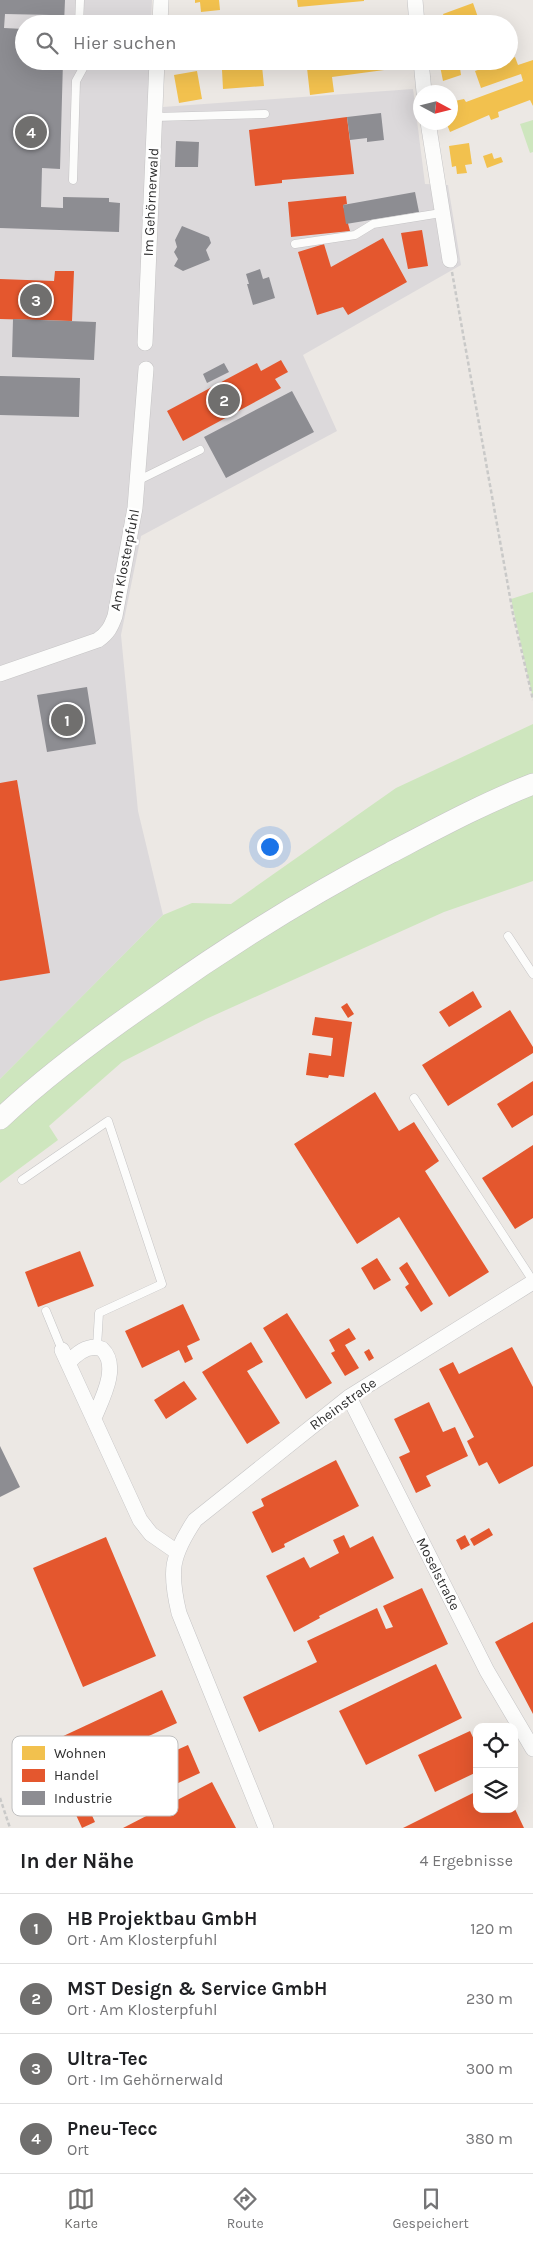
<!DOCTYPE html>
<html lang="de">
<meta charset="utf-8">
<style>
:root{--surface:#fff;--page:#f6f6f6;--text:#202124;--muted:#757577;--line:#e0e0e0;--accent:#706f6e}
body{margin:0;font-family:Karla,sans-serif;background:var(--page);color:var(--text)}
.controls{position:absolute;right:15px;bottom:15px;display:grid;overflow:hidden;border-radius:10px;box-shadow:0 5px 20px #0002}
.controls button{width:45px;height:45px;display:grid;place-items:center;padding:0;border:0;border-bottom:1px solid var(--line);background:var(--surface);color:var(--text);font:25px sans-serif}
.compass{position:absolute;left:413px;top:85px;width:45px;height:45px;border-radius:50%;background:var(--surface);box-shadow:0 5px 20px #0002;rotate:97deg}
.you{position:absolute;left:269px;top:846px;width:18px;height:18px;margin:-12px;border:4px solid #fff;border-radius:50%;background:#1a73e8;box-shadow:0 0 0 8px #1a73e833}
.badge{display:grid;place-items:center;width:32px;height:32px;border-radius:50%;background:var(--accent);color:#fff;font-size:16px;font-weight:700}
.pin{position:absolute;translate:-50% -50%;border:2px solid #fff;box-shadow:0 1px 5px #0006}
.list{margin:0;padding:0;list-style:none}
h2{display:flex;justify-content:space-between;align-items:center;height:65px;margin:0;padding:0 20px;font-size:21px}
h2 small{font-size:16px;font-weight:400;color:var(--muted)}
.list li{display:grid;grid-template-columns:32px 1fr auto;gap:15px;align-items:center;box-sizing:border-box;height:70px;padding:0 20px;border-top:1px solid var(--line)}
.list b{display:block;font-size:19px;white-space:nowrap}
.list p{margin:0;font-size:16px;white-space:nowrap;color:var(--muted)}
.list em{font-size:16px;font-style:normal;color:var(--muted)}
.icon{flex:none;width:28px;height:28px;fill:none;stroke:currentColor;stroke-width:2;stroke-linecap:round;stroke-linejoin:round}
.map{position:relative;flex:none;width:533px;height:1828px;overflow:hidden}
.search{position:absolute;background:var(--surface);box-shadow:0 5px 20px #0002;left:15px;right:15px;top:15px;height:55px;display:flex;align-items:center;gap:12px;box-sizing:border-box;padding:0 18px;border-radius:28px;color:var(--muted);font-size:19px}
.sheet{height:345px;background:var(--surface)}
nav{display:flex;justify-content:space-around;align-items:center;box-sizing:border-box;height:70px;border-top:1px solid var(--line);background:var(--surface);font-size:14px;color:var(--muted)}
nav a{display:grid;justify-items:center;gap:2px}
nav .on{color:var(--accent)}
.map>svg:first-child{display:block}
</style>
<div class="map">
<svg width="533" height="1828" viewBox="0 0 533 1828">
<rect width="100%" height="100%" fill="#ece8e4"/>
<path fill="#dcd9db" d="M0 0H152L151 24H24V61H150L149 108 413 89 425 184 448 185 461 265 303 355 337 431 141 536 121 635 138 811 163 915 0 1079Z"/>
<path fill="#cee6be" d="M533 120V152L530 153 520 124Z
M533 592V699L511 599Z
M533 724V881L444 912 206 1019 122 1062 49 1126 58 1140 0 1183V1079L163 915 192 903 231 904 396 788Z"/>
<path fill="#f2c14e" d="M195 0H219L220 10 201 12 200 2 195 3Z
M297 0H364V1L298 7Z
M473 3 480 23 447 24 443 14Z
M515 57 518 65 533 60V106L530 100 498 112 499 117 491 120 489 115 450 132 446 122H450V102L464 99 466 102 523 81 521 74 481 88 475 71 503 61H509V59Z
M319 61H399V68L332 77 334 92 310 95 307 68 320 66Z
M439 61H459L461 75 443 81Z
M262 66 264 86 223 89 222 70Z
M197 71 202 99 179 103 174 75Z
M469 143 472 164 465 165 467 173 457 174 456 166 452 167 449 146Z
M492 153 494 159 501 157 503 162 487 168 483 156Z"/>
<path fill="#e4572e" d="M347 117 354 174 282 180V183L255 186 249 130Z
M346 196 347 204 343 205 350 231 291 237 288 202Z
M422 230 428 266 408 269 401 233Z
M383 238 407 282 348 315 343 307 317 315 298 252 324 244 331 267Z
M55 271H74L72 321 0 319V279L54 281Z
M281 360 288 372 275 379 281 388 183 441 167 411 257 363 261 371Z
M17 780 50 973 0 981V783Z
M473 991 482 1007 449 1027 439 1012Z
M347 1003 354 1014 348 1018 341 1007Z
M510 1010 533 1047V1053L448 1106 422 1065Z
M315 1017 352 1022 344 1077 329 1075 328 1078 306 1075 309 1053 331 1056 333 1038 312 1035Z
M533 1081V1115L512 1128 497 1104Z
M375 1092 399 1131 414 1122 439 1161 425 1171 489 1272 449 1297 399 1217 357 1244 294 1144Z
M533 1145V1218L515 1229 482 1178Z
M80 1251 94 1286 38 1307 25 1272Z
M377 1258 391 1280 374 1290 361 1268Z
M407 1262 433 1304 421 1312 405 1287 409 1284 399 1268Z
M183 1304 200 1340 187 1346 193 1359 185 1363 179 1350 142 1368 125 1331Z
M287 1313 332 1383 306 1399 263 1328Z
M349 1328 356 1339 345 1345 359 1368 345 1376 331 1353 335 1351 329 1340Z
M251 1342 263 1362 247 1371 280 1423 247 1444 202 1372Z
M512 1347 533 1387V1466L499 1484 487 1462 479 1466 467 1441 474 1437 439 1369 453 1362 459 1374Z
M369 1349 374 1358 369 1361 364 1352Z
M184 1381 197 1399 166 1419 154 1400Z
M429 1402 443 1432 455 1427 468 1456 426 1476 431 1486 416 1493 399 1457 410 1452 394 1419Z
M336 1460 359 1506 284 1544 285 1547 272 1553 252 1512 264 1506 261 1499Z
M489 1528 493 1535 474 1546 470 1539Z
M344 1535 350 1548 373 1536 394 1578 319 1616 320 1618 294 1632 266 1576 304 1557 310 1568 339 1553 333 1540Z
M465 1535 470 1545 461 1550 456 1540Z
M106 1537 156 1656 83 1687 33 1568Z
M422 1588 448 1644 259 1732 243 1697 317 1662 307 1641 377 1608 386 1629 393 1627 383 1606Z
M533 1622V1714L495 1642Z
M436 1664 462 1718 366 1765 339 1711Z
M162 1690 177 1723 112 1753 117 1765 77 1783 95 1822 82 1828 44 1745Z
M470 1731 477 1746V1772L435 1792 418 1755Z
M188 1745 200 1773 113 1813 100 1784Z
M212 1782 236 1828H123Z
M477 1791V1809H515L524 1828H403Z"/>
<path fill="#8d8d92" d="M0 0H65L64 24H51V15L5 14 4 28 24 29V61H63L60 169 42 168 41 207 63 208V197L109 198V202L120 203 119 232 0 228Z
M381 113 384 140 367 142V138L350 140 347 117Z
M176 141 199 142 198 167H175Z
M415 192 419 212 346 224 343 205Z
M182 226 209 237 211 243 206 250 210 260 183 271 174 266 178 259 174 252 177 247 175 240Z
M260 269 263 279 269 277 275 298 253 305 247 284H249L246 274Z
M13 319 96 322 94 360 12 357Z
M224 363 229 372 207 383 203 374Z
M0 376 80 378 79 417 0 415Z
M292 391 314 432 226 478 204 437Z
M87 687 96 744 47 752 37 695Z
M0 1446 20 1487 0 1497Z"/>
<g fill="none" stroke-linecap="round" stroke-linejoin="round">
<g stroke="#c5c4c5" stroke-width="9">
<path id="service" d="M79 24 80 0
M105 61 157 66
M155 117 265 114
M73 180 76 81 87 61
M295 244 355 235 373 224 441 213
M139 480 200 450
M508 936 533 974
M414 1098 533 1281
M22 1180 108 1121 162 1284 99 1313 97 1347
M46 1311 62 1350"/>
</g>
<g stroke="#c5c4c5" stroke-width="16">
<path id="minor" d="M415 0 417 24
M160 24 161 0
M421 61 424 92
M428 122 450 260
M145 343 157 61
M0 674 98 640C108 633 111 627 115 616L135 508 146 369
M62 1350 140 1520 151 1534 177 1552
M68 1363C76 1354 88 1343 102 1349 120 1366 102 1399 94 1418
M349 1397 487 1671 533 1749
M266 1828 179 1613C169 1571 171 1556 195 1520L349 1397 533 1282"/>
</g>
<g stroke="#c5c4c5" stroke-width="22">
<path id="secondary" d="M0 1119C48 1074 101 1035 155 998 231 944 308 896 390 853 436 829 484 803 533 784"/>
</g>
<path stroke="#c9c9c8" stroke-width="2.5" stroke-dasharray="4 2.5" stroke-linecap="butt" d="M452 272 513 614 533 700
M0 1798 10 1828"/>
<use href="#service" stroke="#fcfcfb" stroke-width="8"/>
<use href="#minor" stroke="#fcfcfb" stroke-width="15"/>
<use href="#secondary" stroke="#fcfcfb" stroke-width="21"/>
</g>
<g text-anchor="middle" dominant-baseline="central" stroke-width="5" stroke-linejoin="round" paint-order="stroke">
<g font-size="14" fill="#2e2e2e" stroke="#fff">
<text transform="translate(151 202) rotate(-87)">Im Gehörnerwald</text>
<text transform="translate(125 560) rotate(-79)">Am Klosterpfuhl</text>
<text transform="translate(343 1404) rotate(-36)">Rheinstraße</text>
<text transform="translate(438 1574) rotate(63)">Moselstraße</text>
</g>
</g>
<rect x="12" y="1736" width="166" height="80" rx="8" fill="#fff" stroke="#c0c0c0" stroke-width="1"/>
<rect x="22" y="1746" width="23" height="14" fill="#f2c14e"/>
<rect x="22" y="1769" width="23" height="13" fill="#e4572e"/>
<rect x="22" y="1791" width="23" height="14" fill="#8d8d92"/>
<g font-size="14" fill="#2e2e2e">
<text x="54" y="1758">Wohnen</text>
<text x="54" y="1780">Handel</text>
<text x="54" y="1803">Industrie</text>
</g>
</svg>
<div class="controls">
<button><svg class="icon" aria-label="locate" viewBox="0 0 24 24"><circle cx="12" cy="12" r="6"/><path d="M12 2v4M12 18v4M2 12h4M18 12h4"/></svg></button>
<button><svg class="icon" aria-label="layers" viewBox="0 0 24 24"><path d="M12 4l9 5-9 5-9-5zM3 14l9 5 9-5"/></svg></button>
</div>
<svg class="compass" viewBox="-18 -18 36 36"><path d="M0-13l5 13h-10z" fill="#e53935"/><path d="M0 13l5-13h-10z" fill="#757577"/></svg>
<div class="you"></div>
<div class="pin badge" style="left:67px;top:720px">1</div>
<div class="pin badge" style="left:224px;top:400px">2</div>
<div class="pin badge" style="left:36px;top:300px">3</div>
<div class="pin badge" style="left:31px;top:132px">4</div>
<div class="search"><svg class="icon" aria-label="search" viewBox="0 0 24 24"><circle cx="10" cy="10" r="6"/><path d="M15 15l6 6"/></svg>Hier suchen</div>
</div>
<section class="sheet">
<h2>In der Nähe<small>4 Ergebnisse</small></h2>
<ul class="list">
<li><span class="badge">1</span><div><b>HB Projektbau GmbH</b><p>Ort · Am Klosterpfuhl</p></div><em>120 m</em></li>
<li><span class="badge">2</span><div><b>MST Design &amp; Service GmbH</b><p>Ort · Am Klosterpfuhl</p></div><em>230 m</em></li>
<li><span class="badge">3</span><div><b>Ultra-Tec</b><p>Ort · Im Gehörnerwald</p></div><em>300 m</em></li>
<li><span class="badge">4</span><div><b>Pneu-Tecc</b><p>Ort</p></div><em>380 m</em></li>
</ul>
</section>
<nav>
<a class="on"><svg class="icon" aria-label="map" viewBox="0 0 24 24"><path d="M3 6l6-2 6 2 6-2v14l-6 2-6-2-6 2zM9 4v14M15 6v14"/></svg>Karte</a>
<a><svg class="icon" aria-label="directions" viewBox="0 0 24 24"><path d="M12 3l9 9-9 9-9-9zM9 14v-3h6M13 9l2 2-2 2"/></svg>Route</a>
<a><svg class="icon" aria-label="saved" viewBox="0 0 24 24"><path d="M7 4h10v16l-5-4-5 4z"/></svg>Gespeichert</a>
</nav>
